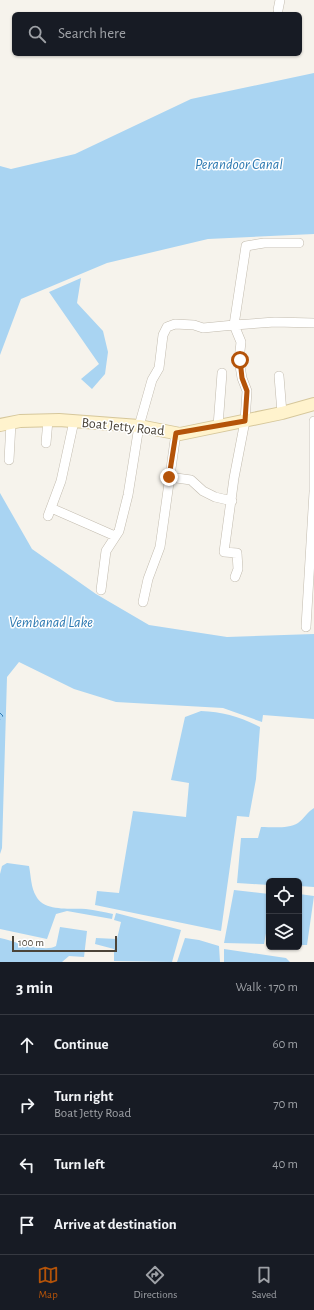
<!DOCTYPE html>
<meta charset="utf-8">
<style>
:root{--surface:#171b24;--page:#20242c;--text:#f1f3f6;--muted:#9ea1a6;--line:#363941;--accent:#b45309}
body{margin:0;font-family:"Alegreya Sans",sans-serif;background:var(--page);color:var(--text)}
.controls{position:absolute;right:12px;bottom:12px;display:grid;overflow:hidden;border-radius:6px;box-shadow:0 1px 3px #0004}
.controls button{width:36px;height:36px;display:grid;place-items:center;padding:0;border:0;border-bottom:1px solid var(--line);background:var(--surface);color:var(--text);font:20px sans-serif}
.scale{position:absolute;left:12px;bottom:10px;width:105px;box-sizing:border-box;padding-left:4px;border:2px solid #4b4439;border-top:0;font-size:11px;line-height:14px;white-space:nowrap;color:#4b4439;-webkit-text-stroke:3px #fff;paint-order:stroke}
.stop{position:absolute;width:12px;height:12px;margin:-9px;border:3px solid #b45309;border-radius:50%;background:#fff}
.stop.end{background:#b45309;border-color:#fff;box-shadow:0 1px 4px #0008}
.list{margin:0;padding:0;list-style:none}
h2{display:flex;justify-content:space-between;align-items:center;height:52px;margin:0;padding:0 16px;font-size:17px}
h2 small{font-size:13px;font-weight:400;color:var(--muted)}
.list li{display:grid;grid-template-columns:26px 1fr auto;gap:12px;align-items:center;box-sizing:border-box;height:60px;padding:0 16px;border-top:1px solid var(--line)}
.list b{display:block;font-size:15px;white-space:nowrap}
.list p{margin:0;font-size:13px;white-space:nowrap;color:var(--muted)}
.list em{font-size:13px;font-style:normal;color:var(--muted)}
.icon{flex:none;width:22px;height:22px;fill:none;stroke:currentColor;stroke-width:2;stroke-linecap:round;stroke-linejoin:round}
.map{position:relative;flex:none;width:314px;height:962px;overflow:hidden}
.search{position:absolute;background:var(--surface);box-shadow:0 1px 3px #0004;left:12px;right:12px;top:12px;height:44px;display:flex;align-items:center;gap:10px;box-sizing:border-box;padding:0 14px;border-radius:6px;color:var(--muted);font-size:15px}
.sheet{height:292px;background:var(--surface)}
nav{display:flex;justify-content:space-around;align-items:center;box-sizing:border-box;height:56px;border-top:1px solid var(--line);background:var(--surface);font-size:11px;color:var(--muted)}
nav a{display:grid;justify-items:center;gap:2px}
nav .on{color:var(--accent)}
.map>svg:first-child{display:block}
</style>
<div class="map">
<svg width="314" height="962" viewBox="0 0 314 962">
<rect width="100%" height="100%" fill="#f6f3ec"/>
<path fill="#a9d4f2" d="M314 73V234L208 239 107 263 21 299 0 355V166L11 169 75 154 191 99Z
M81 278 77 303 103 331 108 352 105 374 92 389 81 379 99 364 49 292Z
M0 493 32 549 96 594 149 625 227 637 314 634V719L263 715 262 722 223 708 116 702 74 689 19 662 7 677 2 848 0 854Z
M201 711C223 712 241 717 260 727L256 779 249 817 237 816 221 931 95 905 97 891 119 893 133 811 186 817 189 783 171 780 185 717Z
M314 808V887L299 886V881H269V885L237 883 241 838H258L261 827C272 827 288 829 298 823 304 819 307 812 314 808Z
M7 863 29 866C31 876 31 888 36 896 44 912 71 908 86 909 95 910 104 912 113 914L112 919 67 911 56 914 47 939 0 929V874L2 866Z
M234 890 269 894V917L264 944 224 943Z
M299 894 314 896 307 945H299Z
M116 913 181 930 172 962 114 961V949L95 944 96 938 117 939 121 922 114 920Z
M60 927 87 931 84 957 69 956 62 962H0V938C14 941 44 953 56 946Z
M185 938 199 940 219 946 220 962H177Z
M224 949 286 958 290 962H224Z"/>
<g fill="none" stroke-linecap="round" stroke-linejoin="round">
<path stroke="#2e7ab2" stroke-width="1" stroke-dasharray="5 4" stroke-linecap="butt" d="M0 713 3 716 0 720"/>
<g stroke="#c2bbae" stroke-width="10">
<path id="street" d="M278 10 280 0
M279 376 282 413
M314 421V490
M218 426 222 373
M46 443 48 420
M9 460 11 423
M169 477 191 480 203 491 215 497 232 501
M51 508 115 536
M48 516 61 481 74 421
M235 577 238 569 237 553 224 552 234 478 245 421 247 391 242 378 239 360 241 342 234 325 275 322 314 323
M101 590 106 551 119 531 128 495 139 426 152 380 159 368 163 335 167 327 175 324 194 325 203 328 234 325 246 246 264 243H299
M143 602 148 579 160 547 176 433
M306 627 314 492"/>
</g>
<g stroke="#d6c79b" stroke-width="14">
<path id="secondary" d="M0 425 20 421 59 420 139 426 180 434 282 413 314 404"/>
</g>
<use href="#street" stroke="#fff" stroke-width="9"/>
<use href="#secondary" stroke="#fff3cd" stroke-width="12"/>
</g>
<g fill="none" stroke-linecap="round" stroke-linejoin="round">
<path stroke="#b45309" stroke-width="5" d="M169 477 176 433 245 421 247 391 242 378 240 360"/>
</g>
<g text-anchor="middle" dominant-baseline="central" stroke-width="3" stroke-linejoin="round" paint-order="stroke">
<g font-size="14" fill="#4b4439" stroke="#fff">
<text transform="translate(123 427) rotate(6)">Boat Jetty Road</text>
</g>
<g font-size="15" font-style="italic" fill="#2e7ab2" stroke="#fff">
<text x="239" y="164">Perandoor Canal</text>
<text x="51" y="622">Vembanad Lake</text>
</g>
</g>
</svg>
<div class="controls">
<button><svg class="icon" aria-label="locate" viewBox="0 0 24 24"><circle cx="12" cy="12" r="6"/><path d="M12 2v4M12 18v4M2 12h4M18 12h4"/></svg></button>
<button><svg class="icon" aria-label="layers" viewBox="0 0 24 24"><path d="M12 4l9 5-9 5-9-5zM3 14l9 5 9-5"/></svg></button>
</div>
<div class="scale">100 m</div>
<div class="stop" style="left:240px;top:360px"></div>
<div class="stop end" style="left:169px;top:477px"></div>
<div class="search"><svg class="icon" aria-label="search" viewBox="0 0 24 24"><circle cx="10" cy="10" r="6"/><path d="M15 15l6 6"/></svg>Search here</div>
</div>
<section class="sheet">
<h2>3 min<small>Walk · 170 m</small></h2>
<ul class="list">
<li><svg class="icon" aria-label="ahead" viewBox="0 0 24 24"><path d="M12 20V5M6 11l6-6 6 6"/></svg><div><b>Continue</b></div><em>60 m</em></li>
<li><svg class="icon" aria-label="right" viewBox="0 0 24 24"><path d="M7 20v-9h11M14 6l5 5-5 5"/></svg><div><b>Turn right</b><p>Boat Jetty Road</p></div><em>70 m</em></li>
<li><svg class="icon" aria-label="left" viewBox="0 0 24 24"><path d="M17 20v-9H6M10 6l-5 5 5 5"/></svg><div><b>Turn left</b></div><em>40 m</em></li>
<li><svg class="icon" aria-label="arrive" viewBox="0 0 24 24"><path d="M6 21V4h12l-3 4 3 4H6"/></svg><div><b>Arrive at destination</b></div></li>
</ul>
</section>
<nav>
<a class="on"><svg class="icon" aria-label="map" viewBox="0 0 24 24"><path d="M3 6l6-2 6 2 6-2v14l-6 2-6-2-6 2zM9 4v14M15 6v14"/></svg>Map</a>
<a><svg class="icon" aria-label="directions" viewBox="0 0 24 24"><path d="M12 3l9 9-9 9-9-9zM9 14v-3h6M13 9l2 2-2 2"/></svg>Directions</a>
<a><svg class="icon" aria-label="saved" viewBox="0 0 24 24"><path d="M7 4h10v16l-5-4-5 4z"/></svg>Saved</a>
</nav>
